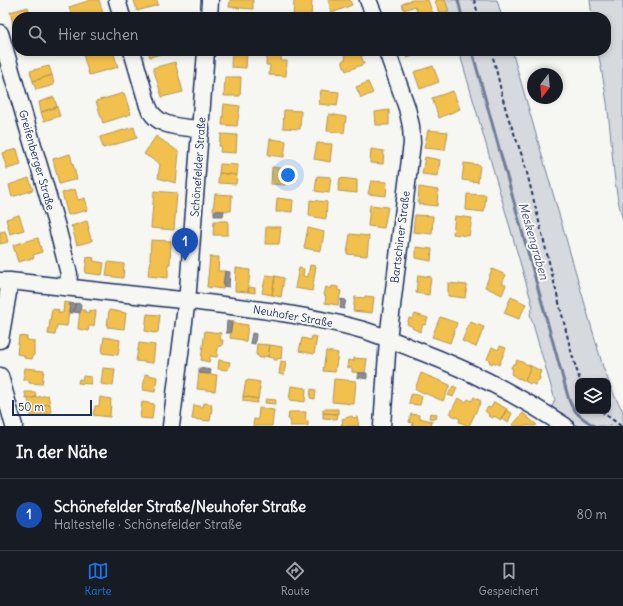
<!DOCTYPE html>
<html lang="de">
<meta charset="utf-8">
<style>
:root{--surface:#171b24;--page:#242831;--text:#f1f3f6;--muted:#9ea1a6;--line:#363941;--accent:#1a73e8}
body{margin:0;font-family:Delius,sans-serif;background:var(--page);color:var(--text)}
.controls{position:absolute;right:12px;bottom:12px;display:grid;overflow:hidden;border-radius:8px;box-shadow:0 2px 6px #0003}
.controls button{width:36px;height:36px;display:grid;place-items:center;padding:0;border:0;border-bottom:1px solid var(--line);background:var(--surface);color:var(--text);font:20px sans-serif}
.compass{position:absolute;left:527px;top:68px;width:36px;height:36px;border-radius:50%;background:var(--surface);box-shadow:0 2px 6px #0003;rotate:196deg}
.scale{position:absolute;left:12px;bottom:10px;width:80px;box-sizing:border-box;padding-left:4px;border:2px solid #1b2f5e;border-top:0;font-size:11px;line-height:14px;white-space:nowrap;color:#1b2f5e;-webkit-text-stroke:3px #f6f6f2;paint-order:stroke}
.you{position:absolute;left:288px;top:175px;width:14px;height:14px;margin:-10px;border:3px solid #fff;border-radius:50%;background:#1a73e8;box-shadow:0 0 0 6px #1a73e833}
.badge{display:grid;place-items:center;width:26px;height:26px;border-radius:50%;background:var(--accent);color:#fff;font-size:13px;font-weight:700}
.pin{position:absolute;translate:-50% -33px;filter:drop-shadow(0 1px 2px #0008)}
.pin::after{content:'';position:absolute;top:21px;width:14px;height:12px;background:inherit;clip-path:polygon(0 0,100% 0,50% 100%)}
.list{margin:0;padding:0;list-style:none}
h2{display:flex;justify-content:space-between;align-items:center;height:52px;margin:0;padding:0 16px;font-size:17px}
h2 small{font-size:13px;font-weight:400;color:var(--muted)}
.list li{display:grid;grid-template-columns:26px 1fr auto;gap:12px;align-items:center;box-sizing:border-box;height:72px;padding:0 16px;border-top:1px solid var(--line)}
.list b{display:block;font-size:15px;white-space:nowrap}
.list p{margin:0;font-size:13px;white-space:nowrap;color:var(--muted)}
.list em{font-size:13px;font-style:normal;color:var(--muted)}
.icon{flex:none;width:22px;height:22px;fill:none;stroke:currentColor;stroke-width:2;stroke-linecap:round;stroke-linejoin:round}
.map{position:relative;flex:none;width:623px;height:426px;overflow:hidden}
.search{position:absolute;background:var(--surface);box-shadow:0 2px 6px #0003;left:12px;right:12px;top:12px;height:44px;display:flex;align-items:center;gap:10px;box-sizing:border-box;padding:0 14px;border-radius:16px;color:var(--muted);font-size:15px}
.sheet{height:124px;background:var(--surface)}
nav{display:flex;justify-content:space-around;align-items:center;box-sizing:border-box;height:56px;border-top:1px solid var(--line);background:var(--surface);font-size:11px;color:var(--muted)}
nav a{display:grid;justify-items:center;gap:2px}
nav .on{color:var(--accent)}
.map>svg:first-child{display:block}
</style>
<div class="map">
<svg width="623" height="426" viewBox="0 0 623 426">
<rect width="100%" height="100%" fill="#f6f6f2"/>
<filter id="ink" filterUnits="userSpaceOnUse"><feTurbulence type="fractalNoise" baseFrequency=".025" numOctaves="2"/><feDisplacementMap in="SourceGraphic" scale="8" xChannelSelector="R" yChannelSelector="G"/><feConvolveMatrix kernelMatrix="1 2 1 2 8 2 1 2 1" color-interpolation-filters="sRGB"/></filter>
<g filter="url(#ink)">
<path fill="#d6d9dd" stroke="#78849e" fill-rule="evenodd" d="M444 0H497L502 17H449Z
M590 0H623V220C613 187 613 154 609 120 607 97 602 74 598 51H606V17H592Z
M459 51H512L603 367 615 397 623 411V426H578L550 411 555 400 530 314 533 307ZM578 381H608V411H578Z"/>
<path fill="#f2c14e" stroke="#b29553" d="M91 0H99L104 17H72L69 7Z
M134 0H157L158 5 137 11Z
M230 0H253V9L229 7Z
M294 0H312L311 17H293Z
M328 0H350L352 5 332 13Z
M412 0H428L433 14 426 17H410L409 15 417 11 415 6 404 10 402 4Z
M438 0H445L449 11 439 13 435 1Z
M28 7 31 17H17V31H15L10 12Z
M46 51H59L47 55Z
M92 51H113L118 67 89 75 83 54Z
M148 51H171L150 57Z
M267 51H282L281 61H287L286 76 269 75 270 65H266Z
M343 51H364L365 55 361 56 364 64 346 71 342 61 346 59Z
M405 51H427L407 58Z
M232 52 247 53 246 68 231 67Z
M175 62 183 92 162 97 153 68Z
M49 66 52 75 33 81 30 71Z
M433 66 439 82 420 89 414 72Z
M52 75 54 85 36 90 33 81Z
M225 77H241L240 96H224Z
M368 82 373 93 361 98 356 87Z
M321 90 339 92 337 106 319 104Z
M453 91 460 109 439 118 432 98Z
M124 93 131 114 103 123 96 101Z
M54 97 57 107 41 112 39 102Z
M224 104 240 106 237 126 222 125Z
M57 107 60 116 44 121 41 112Z
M284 110 301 111 300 129 283 128Z
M389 110V125H376L375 112Z
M329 114 346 117 344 133 327 131Z
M134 127 137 138 103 148 100 137Z
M428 130 448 132 445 150 424 148Z
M221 134 237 135 236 153 220 152 221 146H219L220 139H221Z
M156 136 179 152 176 183 158 178 160 164 144 154Z
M270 139 286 141 284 157 268 155Z
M317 143 332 144 330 162 314 159Z
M17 149 21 165 7 169 2 153Z
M371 149 384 151 383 164 370 163Z
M70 154 77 179 59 184 53 159Z
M425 157 440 160 438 176 422 174Z
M464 163 480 165 478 182 462 180Z
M220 164 238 165 237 175 219 173Z
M272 167 286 169 285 185 271 184Z
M219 173 237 175 236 184 218 183Z
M317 176 331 177 329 193 315 191Z
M29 178 33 190 12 197 9 185Z
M340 178 357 180V193L338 191Z
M371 181 387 182 386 196 368 194Z
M419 187 438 190 437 206 418 204Z
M75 189 78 200 85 198 88 210 68 215 62 193Z
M154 191 177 193 174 230 151 228Z
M215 194 232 195 231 211 213 210Z
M467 194 486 195 484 212 466 210Z
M277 198 293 200 292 212 283 211V212H276Z
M310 200 327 202 326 219 309 216Z
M370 205 388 207 384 228 368 226Z
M19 215 24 230 10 234 6 219Z
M415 215 433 216 432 234 413 232Z
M455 216 472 218 469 236 453 234Z
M87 221 89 229H88L91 239H92V241L77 245 73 231V227H71V226Z
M214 221H228V235H213Z
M266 227H281L279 244H265Z
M308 228 324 232 321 251 304 248Z
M5 231 8 242 0 244V232Z
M350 234 369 236 367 256 347 254Z
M38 238 42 252 33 255 34 258 18 262 13 245Z
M151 240 171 241 170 264H168V278L148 276 149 266H150L151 260H150Z
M416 247 432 249 431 261 416 258Z
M87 257 94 258 93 261 104 263 102 275 85 273Z
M210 257H219L218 271H225L223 289 207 287Z
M108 262 124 264 123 278 106 276Z
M310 265 316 266 312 291 295 288 299 268 304 269 303 276 308 277Z
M236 268 250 270 248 292 235 291Z
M492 269 506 275 502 283 506 285 502 295 485 287Z
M266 275 275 276 272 295 262 293Z
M418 275 431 277 429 295 416 293Z
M275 276 284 278 281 297 272 295Z
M448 283 467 285 465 298 448 296Z
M332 286 338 287V290L341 291 338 305 325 303 326 296 324 295 326 287 331 289Z
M249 287 255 288V293L248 292Z
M365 296 374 297 372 313 353 311 355 297 364 298Z
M511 297 526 304 519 319 504 313Z
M64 302 70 303 67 326 57 325 55 335 48 334 52 309 59 310 58 313H63Z
M80 310H85V312L89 313V310L96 311 94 326H89L88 331 78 329Z
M109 310 126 313 124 329 107 327Z
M147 314 160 315 158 332 154 333 145 331Z
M415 314 428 318 425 325 423 324 420 332 412 328 413 327 407 324 409 318 412 319Z
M440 317 457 323 450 343 432 337Z
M234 321 235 323 248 325 246 341 244 342 243 340 230 338 232 324 231 322Z
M470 322 484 327 476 347 462 341Z
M205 331 221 333 220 340H223L222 346H218L217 357 210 356 209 362 201 360Z
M19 336 27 337V340L34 341V355H33L32 359 24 358V355L17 354Z
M312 336 317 337 314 354 299 351 302 338 311 340Z
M104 337 120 340 118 355 102 353Z
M139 343 155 345 153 363 136 361Z
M257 344 270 345 268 357 263 356V358H259V356L256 355Z
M270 345 282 347 281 359 278 358 277 360H273L274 358 268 357Z
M500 346 506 348 499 365 493 362 492 364 489 362 490 361 487 359 492 347 498 350Z
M326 351 338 353 335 372 323 371Z
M354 358 367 359 365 373 352 372V368L347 367 348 360 354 361Z
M219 360 230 362 228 370 218 369Z
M517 360 531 366 525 381 519 378V379L511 374 513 369 511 368 513 364H515Z
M281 361 286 362 284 375 279 374Z
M531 366 541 371 539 376 540 378 539 381H537L535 385 531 383 530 384 525 381Z
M25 368 44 370 42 384 29 383V380H23Z
M103 368 115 369 113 386 101 384Z
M199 373 217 375 215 391 197 389Z
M421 373 450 385 443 401 415 389Z
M145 374 157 377 155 392 143 390Z
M83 376 91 377V384L78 383 79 379 82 380Z
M334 379 356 381 354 404 332 402Z
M248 380 260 382 259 386 260 387 258 399 243 396 246 381H248Z
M291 386 306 388 305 402 289 400Z
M453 386 457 388 453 397 448 395Z
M311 389 316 390 315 399 310 398Z
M25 392H35L36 397 26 399Z
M411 394 422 396 420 405 409 404Z
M48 395 50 404 27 408V406L29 403 28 399Z
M243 396 258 399 257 403 243 401Z
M100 397 111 399 110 417 93 415 95 406H99Z
M474 397 481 401 469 426 459 422 460 419 450 414 458 398 466 402 468 399 472 401Z
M266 399 276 400 275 404 265 403Z
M142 402 154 404 152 419 140 418Z
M494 402 507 409 501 420 494 416 493 418 488 416 489 414 485 411 488 407 491 408Z
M204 403 212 404 211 408H212L210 421 192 419 194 405 203 407Z
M50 404 51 413 31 416 30 412 27 410V408Z
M259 408 274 410 272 426H253L254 419 258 420Z
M323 409H338V414L323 413Z
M506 410 512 413 508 422 501 419Z
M289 412H306L305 420 308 421V426H290V419H288Z
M323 413 338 414 337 419 323 418Z
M430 413 437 414 436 419 429 418Z
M523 413 537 425 536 426H512Z
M411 414 419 415V418L432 421 431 426H412L413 423 409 422Z
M352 416 353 418 357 417 359 426H342L341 424H343L342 419Z"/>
<path fill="#8d8d92" stroke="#6b7182" d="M214 211H224L223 216H214Z
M225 271 230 272 229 287 223 286Z
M341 299 346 300 344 309 340 308Z
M70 303 75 304 73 313H69Z
M75 303 81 304 80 313 74 312Z
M227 321 231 322 232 324 230 333H226Z
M252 333 256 334 255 344 250 343Z
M199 368 211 370 210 374 199 373Z
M358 373H367V379L357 377Z"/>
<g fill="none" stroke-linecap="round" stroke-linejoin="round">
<path stroke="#717e99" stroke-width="3" d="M458 0 462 17
M472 51 569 400C574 413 582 418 594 426"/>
<g stroke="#1b2f5e" stroke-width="19">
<path id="minor" d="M117 0 122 17
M368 0 375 17
M209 17 210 0
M0 33 57 227 69 274 68 287
M132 51 148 106C156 128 181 127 201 129
M0 281H10C73 288 136 295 199 302 254 309 310 315 363 330 380 335 397 342 414 349 467 369 518 395 565 426
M0 340 10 281
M0 376 14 426
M171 426 188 290 206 51
M382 426 388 339 401 232 412 143 411 126 407 108 387 51"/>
</g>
<path stroke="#1b2f5e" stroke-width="2" stroke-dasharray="4 3" stroke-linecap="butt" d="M474 0 479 17
M491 51C498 73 501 95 508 117 515 136 522 154 527 173L571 351 580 381
M601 411 621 426"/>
<use href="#minor" stroke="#f6f6f2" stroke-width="16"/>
</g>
</g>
<g text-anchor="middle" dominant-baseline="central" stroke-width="4" stroke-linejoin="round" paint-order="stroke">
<g font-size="11" fill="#1b2f5e" stroke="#f6f6f2">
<text transform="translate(37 160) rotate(74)">Greifenberger Straße</text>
<text transform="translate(198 167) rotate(-86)">Schönefelder Straße</text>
<text transform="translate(400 237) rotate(-83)">Bartschiner Straße</text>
<text transform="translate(293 316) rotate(10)">Neuhofer Straße</text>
</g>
<g font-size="12" font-style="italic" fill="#46567b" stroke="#f6f6f2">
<text transform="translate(534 241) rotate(74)">Meskengraben</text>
</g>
</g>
</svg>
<div class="controls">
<button><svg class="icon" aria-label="layers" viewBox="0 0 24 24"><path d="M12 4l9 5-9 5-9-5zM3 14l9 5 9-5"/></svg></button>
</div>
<svg class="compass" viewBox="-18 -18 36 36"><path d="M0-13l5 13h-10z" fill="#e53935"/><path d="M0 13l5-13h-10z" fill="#9ea1a6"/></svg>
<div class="scale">50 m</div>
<div class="you"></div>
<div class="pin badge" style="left:185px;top:261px;background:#1a4fb4">1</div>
<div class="search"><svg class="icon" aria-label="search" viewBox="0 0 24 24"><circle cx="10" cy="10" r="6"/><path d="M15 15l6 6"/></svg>Hier suchen</div>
</div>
<section class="sheet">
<h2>In der Nähe<small></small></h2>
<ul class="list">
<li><span class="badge" style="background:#1a4fb4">1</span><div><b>Schönefelder Straße/Neuhofer Straße</b><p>Haltestelle · Schönefelder Straße</p></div><em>80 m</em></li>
</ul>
</section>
<nav>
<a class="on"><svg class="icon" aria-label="map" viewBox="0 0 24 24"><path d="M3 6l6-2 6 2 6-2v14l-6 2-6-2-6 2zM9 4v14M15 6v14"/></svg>Karte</a>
<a><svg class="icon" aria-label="directions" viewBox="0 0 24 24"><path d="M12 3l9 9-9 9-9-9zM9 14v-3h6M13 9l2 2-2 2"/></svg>Route</a>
<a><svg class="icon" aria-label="saved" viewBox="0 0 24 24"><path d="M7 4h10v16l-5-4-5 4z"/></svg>Gespeichert</a>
</nav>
